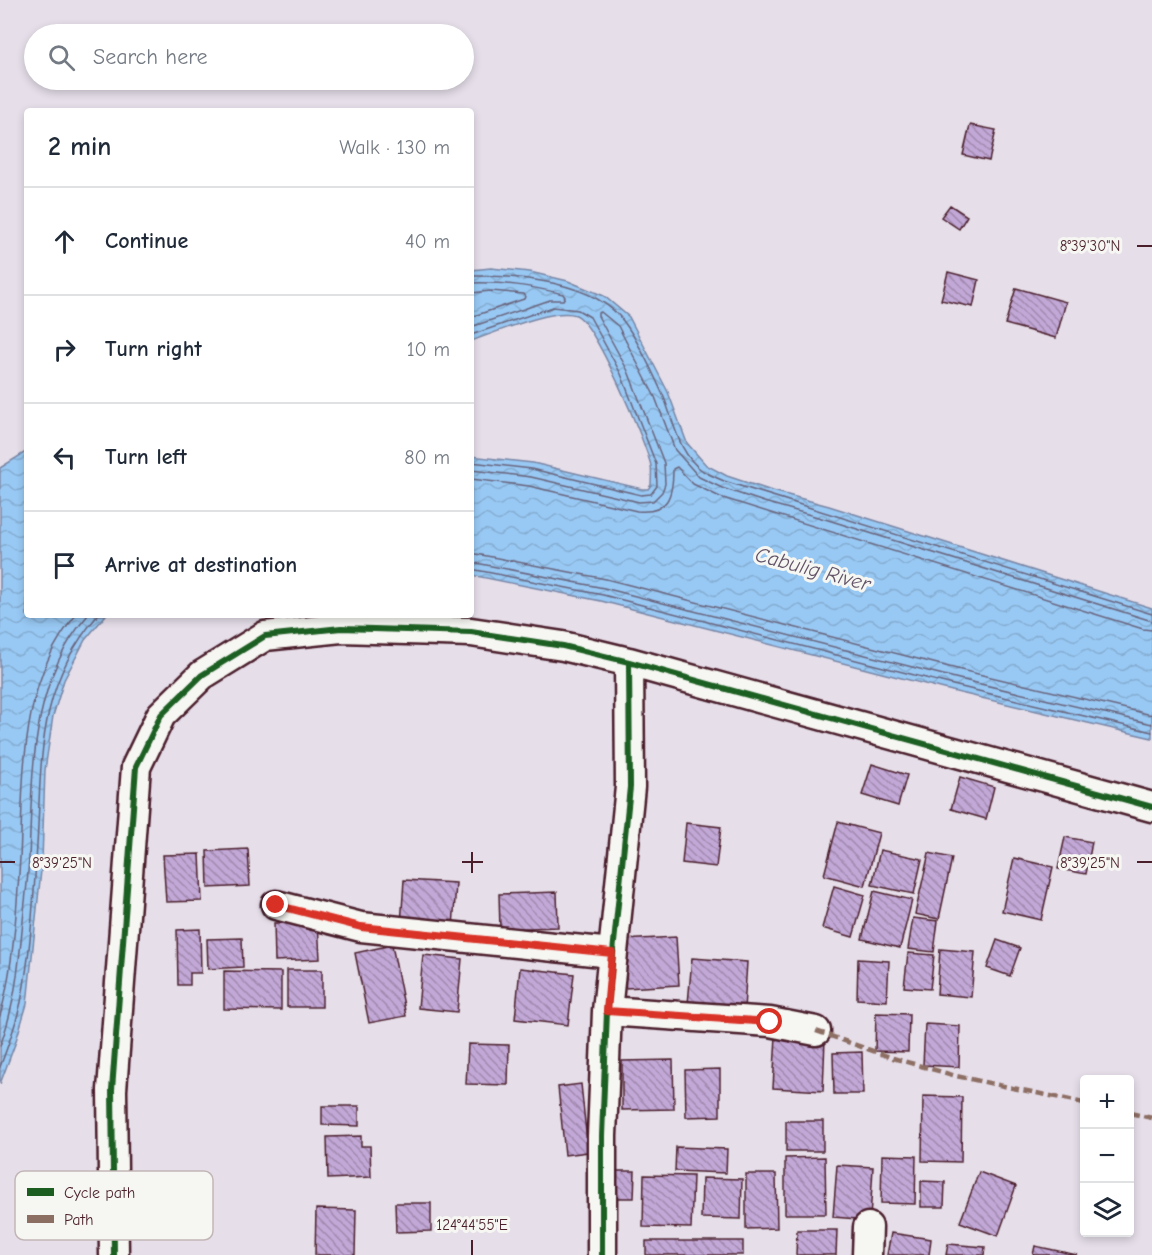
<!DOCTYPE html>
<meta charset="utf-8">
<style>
:root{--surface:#fff;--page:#f2f2f3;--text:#1f2937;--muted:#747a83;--line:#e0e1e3}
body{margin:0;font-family:"Comic Neue",sans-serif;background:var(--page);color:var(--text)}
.controls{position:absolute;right:18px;bottom:18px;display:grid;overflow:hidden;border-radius:6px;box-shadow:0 3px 9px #0003}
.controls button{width:54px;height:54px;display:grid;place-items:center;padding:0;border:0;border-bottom:2px solid var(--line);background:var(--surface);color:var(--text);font:30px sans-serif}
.stop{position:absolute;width:18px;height:18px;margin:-14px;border:4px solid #d93025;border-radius:50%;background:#fff}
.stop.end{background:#d93025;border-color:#fff;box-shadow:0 2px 6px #0008}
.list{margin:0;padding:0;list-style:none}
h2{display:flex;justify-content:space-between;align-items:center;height:78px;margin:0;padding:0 24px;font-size:26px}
h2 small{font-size:20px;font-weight:400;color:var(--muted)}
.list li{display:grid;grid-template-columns:39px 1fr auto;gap:18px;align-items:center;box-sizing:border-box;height:108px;padding:0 24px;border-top:2px solid var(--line)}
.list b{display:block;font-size:22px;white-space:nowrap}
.list em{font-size:20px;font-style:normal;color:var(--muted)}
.icon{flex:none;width:33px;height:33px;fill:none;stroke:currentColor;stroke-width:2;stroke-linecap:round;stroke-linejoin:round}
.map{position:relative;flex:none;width:1152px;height:1255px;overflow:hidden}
.search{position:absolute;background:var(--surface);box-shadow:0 3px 9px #0003;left:24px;top:24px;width:450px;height:66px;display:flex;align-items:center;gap:15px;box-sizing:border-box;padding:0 21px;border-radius:33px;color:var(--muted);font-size:22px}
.panel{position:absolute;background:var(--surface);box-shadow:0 3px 9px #0003;left:24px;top:108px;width:450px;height:510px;border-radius:6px}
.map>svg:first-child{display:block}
</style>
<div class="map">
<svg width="1152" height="1255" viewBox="0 0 1152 1255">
<defs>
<pattern id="water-waves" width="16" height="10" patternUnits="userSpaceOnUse" patternTransform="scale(1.5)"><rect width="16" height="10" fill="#98c9f4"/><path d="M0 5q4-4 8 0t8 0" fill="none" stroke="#84acd1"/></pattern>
<pattern id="building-back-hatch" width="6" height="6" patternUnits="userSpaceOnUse" patternTransform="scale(1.5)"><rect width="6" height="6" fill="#c2a8d6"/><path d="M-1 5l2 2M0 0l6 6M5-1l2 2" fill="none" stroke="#a088ae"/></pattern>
</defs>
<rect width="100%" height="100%" fill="#e6dfea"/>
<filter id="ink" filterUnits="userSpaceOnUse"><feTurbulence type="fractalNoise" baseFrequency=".0167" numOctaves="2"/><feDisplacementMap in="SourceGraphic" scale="12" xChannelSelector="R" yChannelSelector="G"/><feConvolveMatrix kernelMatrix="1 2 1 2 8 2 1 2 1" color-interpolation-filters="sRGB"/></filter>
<g filter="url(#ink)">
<path fill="url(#water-waves)" stroke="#7985a4" stroke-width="1.5" d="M491 268 530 272 568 281 604 296 629 317 668 392 687 443 706 465 727 476 769 490 829 506 1152 608V738L956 692 601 601 471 575V456L533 463 642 489H648L651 485C651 479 652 472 651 466 646 443 595 323 576 315 554 307 495 333 471 341V270Z
M27 451V615H106L85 640 64 680 53 716 45 770 42 861 27 1004 15 1044 0 1084V468Z"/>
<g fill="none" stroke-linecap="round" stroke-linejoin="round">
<path stroke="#69637b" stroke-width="1.5" d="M471 276C516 275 595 281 624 322 637 339 654 375 663 395 674 421 678 454 703 471 710 475 717 478 724 481L1152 614
M471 283C505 282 530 286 563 294L565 297 563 300H550L471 327
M471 293 491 291 524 294 526 297 524 299 471 317
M471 335 553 307 578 310 590 317 621 374 656 464 657 486 651 494 641 495 532 469 471 462
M471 470 531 477 639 502 653 501 662 492 665 484 664 463 628 371 598 316V313L601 312 618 326 655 397 675 450 699 477 722 488 764 502 825 519 1152 621
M471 479 529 486 637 511C668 514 673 496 673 469L677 467 693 484 720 497 1143 629 1152 630
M471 553 606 579 961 670 1152 715
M471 562 604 588 959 679 1152 724
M471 569 603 595 957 686 1152 732
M0 1016C13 970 17 907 20 858 24 775 19 682 76 615
M0 1046C15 1006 19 964 23 921 25 900 28 879 29 858 33 773 29 683 88 615
M0 1067C8 1046 16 1024 21 1002 30 957 33 908 36 861 43 768 32 692 98 615"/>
</g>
<path fill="url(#building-back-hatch)" stroke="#4a1f2b" stroke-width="1.5" d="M970 125 996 130 989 161 963 155Z
M950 205 967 216 959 229 941 217Z
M948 272 979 280 973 307 941 300Z
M1016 288 1066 302 1056 338 1005 324Z
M872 764 907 775 898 806 862 795Z
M960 777 994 787 986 819 951 809Z
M838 822 879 833 865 886 824 875Z
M686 823 721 827 716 867 682 863Z
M1065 837 1092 842 1086 874 1058 869Z
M248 849 250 886 208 888 207 851Z
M880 850 922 859 914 894 872 885Z
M929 853 952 858 939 919 915 914Z
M200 854 202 901 166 902 163 855Z
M1014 858 1053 867 1041 920 1002 911Z
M404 880 456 883 453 928 401 925Z
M834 886 865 895 853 937 822 928Z
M874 891 912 900 900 948 862 939Z
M557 892 558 927 500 929 499 894Z
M913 918 938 921 934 952 908 949Z
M318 922 320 959 275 961 274 923Z
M200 929 201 973H190V985H178L177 930Z
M676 937 679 985 625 988 622 940Z
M242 938 243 967 208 969 207 939Z
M997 940 1020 948 1010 976 987 968Z
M392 945 406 1016 369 1023 355 953Z
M940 949 975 952 971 997 937 994Z
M908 953 934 955 930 989 904 987Z
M423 955 462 959 457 1012 418 1008Z
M692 958 747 962 744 1009 688 1004Z
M858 959 889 961 887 1001 857 999Z
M520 968 574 974 568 1025 515 1019Z
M287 970H322V1007H287Z
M224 971 281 972V1010L224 1009Z
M876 1013 909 1014 908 1052 875 1051Z
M925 1024 960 1026 959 1067 923 1065Z
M776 1036 825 1039 823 1091 773 1088Z
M468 1044 509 1045 508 1085 466 1084Z
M862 1052 863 1094H834L833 1053Z
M673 1060 674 1109 622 1110V1061Z
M720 1069V1116L686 1117 685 1070Z
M581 1084 588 1152 565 1155 558 1087Z
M923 1096 962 1097 961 1162 922 1161Z
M322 1106H359V1126L322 1125Z
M786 1121H823V1151H786Z
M361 1136V1146H370L371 1177 328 1179 327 1137Z
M676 1147 727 1149 726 1173 675 1171Z
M882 1155 916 1156 915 1204 881 1203Z
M825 1157 826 1214H785V1158Z
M837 1165 873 1167 870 1220 833 1217Z
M611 1171H635L634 1198H611Z
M979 1172 1016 1186 998 1236 960 1222Z
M746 1174H776L777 1228 746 1229Z
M644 1175 693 1176 691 1228 643 1227Z
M702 1178 742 1179 741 1219 701 1218Z
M921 1181 945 1182 944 1207H921Z
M395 1203H431V1231L396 1232Z
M316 1209 356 1210 355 1255H315Z
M797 1230H837L836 1255H796Z
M891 1233 931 1239 929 1255H887Z
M646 1241H743V1255H646Z
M948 1244 985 1247 984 1255H946Z
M1035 1246 1077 1255H1033Z"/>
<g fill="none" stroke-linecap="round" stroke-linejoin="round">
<g stroke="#4a1f2b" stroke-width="33">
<path id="minor" d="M276 905 361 927 612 953
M607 1011 770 1022 816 1031
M114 1255 112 1090 136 767 161 715 202 675 265 636 341 628 471 632 563 646 629 662 1152 807
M602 1255V1136L607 1011 630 787 629 662
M867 1255 868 1227"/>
</g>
<use href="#minor" stroke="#f6f6f2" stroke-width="28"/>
<path stroke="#8d6e63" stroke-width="4.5" stroke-dasharray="9 4.5" stroke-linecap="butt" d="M816 1031 893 1058 956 1076 1084 1103
M1130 1113 1152 1118"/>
<g stroke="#f6f6f2" stroke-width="10">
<path id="cycleway" d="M114 1255 112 1090 136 767 161 715 202 675 265 636 341 628 471 632 563 646 629 662 1152 807
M602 1255V1136L607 1011 630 787 629 662"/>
</g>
<use href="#cycleway" stroke="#1b5e20" stroke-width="6"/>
</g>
</g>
<g fill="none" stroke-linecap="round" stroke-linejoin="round" filter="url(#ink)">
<path stroke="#d93025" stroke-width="8" d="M276 905 361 927 612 953 607 1011 770 1022"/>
</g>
<path fill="none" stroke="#4a1f2b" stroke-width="2" d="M1137 246H1152M472 852V873M0 862H15M462 862H483M1137 862H1152M472 1240V1255"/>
<g text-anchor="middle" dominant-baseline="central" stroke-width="6" stroke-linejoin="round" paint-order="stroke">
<g font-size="21" font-style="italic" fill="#615267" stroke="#f6f6f2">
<text transform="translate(813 569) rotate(15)">Cabulig River</text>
</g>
</g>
<rect x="15" y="1171" width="198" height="69" rx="9" fill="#f6f6f2" stroke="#c2b6b6" stroke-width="1.5"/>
<rect x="27" y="1188" width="27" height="8" fill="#1b5e20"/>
<rect x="27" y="1215" width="27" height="8" fill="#8d6e63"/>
<g font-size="16" fill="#4a1f2b">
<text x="64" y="1198">Cycle path</text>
<text x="64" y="1225">Path</text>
</g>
<g font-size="15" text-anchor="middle" fill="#4a1f2b" stroke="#f6f6f2" stroke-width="6" stroke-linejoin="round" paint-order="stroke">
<text x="1090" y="251">8°39'30"N</text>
<text x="62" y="868">8°39'25"N</text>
<text x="1090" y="868">8°39'25"N</text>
<text x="472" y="1230">124°44'55"E</text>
</g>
</svg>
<div class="controls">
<button>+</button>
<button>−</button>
<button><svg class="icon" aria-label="layers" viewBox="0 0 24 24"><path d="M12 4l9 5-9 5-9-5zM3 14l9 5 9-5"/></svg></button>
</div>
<div class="stop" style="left:770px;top:1022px"></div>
<div class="stop end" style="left:276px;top:905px"></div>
<div class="search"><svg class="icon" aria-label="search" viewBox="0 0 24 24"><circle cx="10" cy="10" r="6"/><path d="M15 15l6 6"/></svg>Search here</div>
<section class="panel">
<h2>2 min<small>Walk · 130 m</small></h2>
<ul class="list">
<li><svg class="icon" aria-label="ahead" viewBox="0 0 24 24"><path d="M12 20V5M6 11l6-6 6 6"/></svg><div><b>Continue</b></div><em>40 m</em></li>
<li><svg class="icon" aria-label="right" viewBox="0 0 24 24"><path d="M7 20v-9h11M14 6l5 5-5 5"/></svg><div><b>Turn right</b></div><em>10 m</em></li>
<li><svg class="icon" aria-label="left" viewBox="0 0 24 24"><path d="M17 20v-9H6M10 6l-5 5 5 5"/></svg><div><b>Turn left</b></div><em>80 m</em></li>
<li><svg class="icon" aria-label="arrive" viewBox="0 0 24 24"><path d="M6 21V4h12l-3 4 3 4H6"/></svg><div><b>Arrive at destination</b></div></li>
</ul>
</section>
</div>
